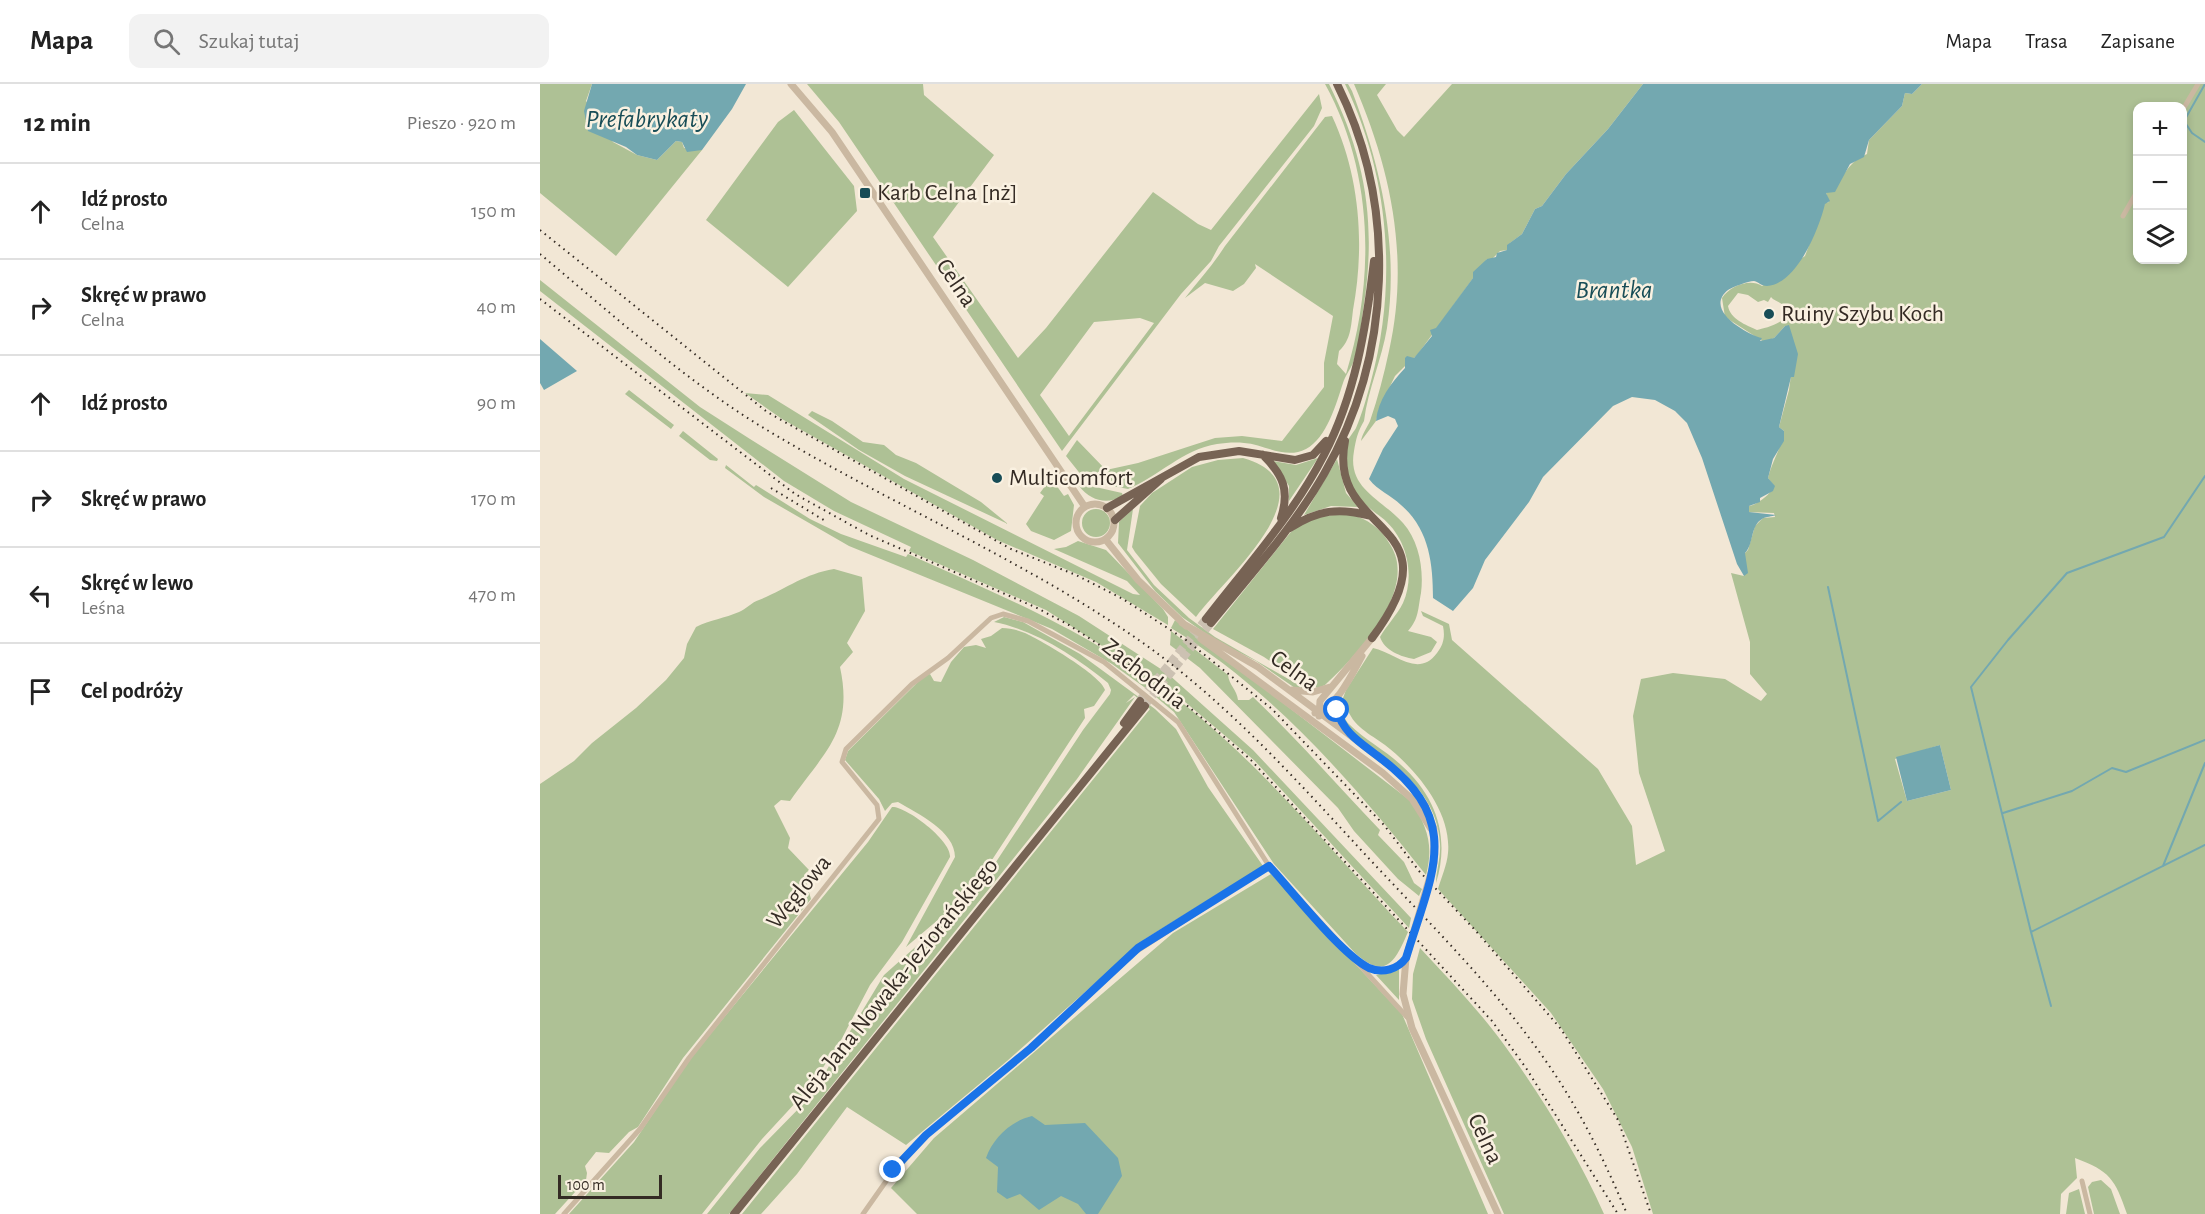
<!DOCTYPE html>
<html lang="pl">
<meta charset="utf-8">
<style>
:root{--surface:#fff;--page:#f2f2f2;--text:#222;--muted:#767676;--line:#e0e0e0}
body{margin:0;font-family:"Alegreya Sans",sans-serif;background:var(--page);color:var(--text)}
.controls{position:absolute;right:18px;top:18px;display:grid;overflow:hidden;border-radius:12px;box-shadow:0 3px 9px #0003}
.controls button{width:54px;height:54px;display:grid;place-items:center;padding:0;border:0;border-bottom:2px solid var(--line);background:var(--surface);color:var(--text);font:30px sans-serif}
.scale{position:absolute;left:18px;bottom:15px;width:104px;box-sizing:border-box;padding-left:6px;border:3px solid #342b24;border-top:0;font-size:16px;line-height:21px;white-space:nowrap;color:#342b24;-webkit-text-stroke:4px #faf1e1;paint-order:stroke}
.stop{position:absolute;width:18px;height:18px;margin:-14px;border:4px solid #1a73e8;border-radius:50%;background:#fff}
.stop.end{background:#1a73e8;border-color:#fff;box-shadow:0 2px 6px #0008}
.list{margin:0;padding:0;list-style:none}
h2{display:flex;justify-content:space-between;align-items:center;height:78px;margin:0;padding:0 24px;font-size:26px}
h2 small{font-size:20px;font-weight:400;color:var(--muted)}
.list li{display:grid;grid-template-columns:39px 1fr auto;gap:18px;align-items:center;box-sizing:border-box;height:96px;padding:0 24px;border-top:2px solid var(--line)}
.list b{display:block;font-size:22px;white-space:nowrap}
.list p{margin:0;font-size:20px;white-space:nowrap;color:var(--muted)}
.list em{font-size:20px;font-style:normal;color:var(--muted)}
.icon{flex:none;width:33px;height:33px;fill:none;stroke:currentColor;stroke-width:2;stroke-linecap:round;stroke-linejoin:round}
.map{position:relative;flex:none;width:1665px;height:1130px;overflow:hidden}
header{display:flex;align-items:center;gap:36px;box-sizing:border-box;height:84px;padding:0 30px;background:var(--surface);border-bottom:2px solid var(--line)}
header strong{font-size:28px}
nav{display:flex;gap:33px;margin-inline-start:auto;font-size:21px}
.search{width:420px;height:54px;background:var(--page);display:flex;align-items:center;gap:15px;box-sizing:border-box;padding:0 21px;border-radius:12px;color:var(--muted);font-size:22px}
main{display:flex}
aside{flex:1;background:var(--surface)}
.map>svg:first-child{display:block}
</style>
<header>
<strong>Mapa</strong>
<div class="search"><svg class="icon" aria-label="search" viewBox="0 0 24 24"><circle cx="10" cy="10" r="6"/><path d="M15 15l6 6"/></svg>Szukaj tutaj</div>
<nav><a>Mapa</a><a>Trasa</a><a>Zapisane</a></nav>
</header>
<main>
<aside>
<h2>12 min<small>Pieszo · 920 m</small></h2>
<ul class="list">
<li><svg class="icon" aria-label="ahead" viewBox="0 0 24 24"><path d="M12 20V5M6 11l6-6 6 6"/></svg><div><b>Idź prosto</b><p>Celna</p></div><em>150 m</em></li>
<li><svg class="icon" aria-label="right" viewBox="0 0 24 24"><path d="M7 20v-9h11M14 6l5 5-5 5"/></svg><div><b>Skręć w prawo</b><p>Celna</p></div><em>40 m</em></li>
<li><svg class="icon" aria-label="ahead" viewBox="0 0 24 24"><path d="M12 20V5M6 11l6-6 6 6"/></svg><div><b>Idź prosto</b></div><em>90 m</em></li>
<li><svg class="icon" aria-label="right" viewBox="0 0 24 24"><path d="M7 20v-9h11M14 6l5 5-5 5"/></svg><div><b>Skręć w prawo</b></div><em>170 m</em></li>
<li><svg class="icon" aria-label="left" viewBox="0 0 24 24"><path d="M17 20v-9H6M10 6l-5 5 5 5"/></svg><div><b>Skręć w lewo</b><p>Leśna</p></div><em>470 m</em></li>
<li><svg class="icon" aria-label="arrive" viewBox="0 0 24 24"><path d="M6 21V4h12l-3 4 3 4H6"/></svg><div><b>Cel podróży</b></div></li>
</ul>
</aside>
<div class="map">
<svg width="1665" height="1130" viewBox="0 0 1665 1130">
<rect width="100%" height="100%" fill="#f2e7d5"/>
<path fill="#aec195" fill-rule="evenodd" d="M0 0H52L46 17 73 58 97 71 117 76 136 57 142 58 144 64 162 66 76 172 0 109Z
M267 0H383L384 11 454 71 393 153 478 274 506 244 613 108 658 140 671 146 779 10 782 24 774 42 679 162 671 177 641 210 522 367 299 38ZM600 234 614 239 529 352 500 311 554 238Z
M785 0H789C826 74 836 139 824 220 821 239 820 260 813 279 810 286 805 292 803 299 796 320 787 354 766 365 745 376 724 360 704 359 695 358 685 359 677 360 643 365 618 393 588 405L546 397 526 372 537 356 566 386 598 379 675 354 702 352 742 357 784 303V279L793 232 715 180 716 184 704 200 693 207 665 199 645 214C659 196 673 181 685 162L785 33 792 32C820 92 825 161 813 226 811 242 811 256 799 267L797 280 806 290C835 195 834 89 785 0Z
M805 0H808L812 7C841 83 859 162 847 244 842 275 828 305 824 337 818 347 816 355 814 367 807 405 842 415 863 439 879 457 884 485 881 509 878 524 879 535 868 547L891 553 897 558 891 568 874 575C861 573 844 566 840 553 847 541 857 531 863 519 876 490 866 452 841 433 830 425 811 410 809 396 807 387 805 369 807 360 808 354 813 349 816 344 822 330 827 312 831 297 858 199 849 91 805 0Z
M814 0H846L837 11 857 46 864 53 912 0H1103L1068 45 1026 90 1002 122 995 125 982 150 970 159 967 166 960 167 952 175H947L878 270 874 274H865L867 280 855 292 839 325 836 337 821 357C822 350 827 344 830 337 838 314 844 290 849 267 870 174 851 85 814 0Z
M1382 0H1665V1130H1587C1575 1095 1570 1087 1535 1074L1537 1094 1521 1110 1520 1130H1113L1092 1063 1063 1005 1011 929 898 805C901 794 907 781 908 769 912 728 876 685 845 661 830 650 812 642 807 623L800 622 806 606 833 564C854 568 878 595 897 569 904 560 905 552 903 542L883 532 881 527 909 540 912 556 1058 685 1092 742 1096 781 1125 767 1099 689 1093 632 1101 595 1133 589 1185 595 1221 617 1227 610 1210 590V558L1191 489 1204 492 1205 469 1208 466 1215 442 1223 434 1235 433 1234 429 1208 428 1209 422C1217 421 1232 409 1234 402L1228 394C1232 377 1242 363 1244 347L1239 343 1249 306 1255 262 1245 242 1234 254 1224 258 1185 233 1182 214C1190 202 1210 194 1222 202L1265 172 1285 119 1289 118 1286 109C1306 95 1304 80 1327 70L1329 56 1362 22 1365 9 1372 10ZM1598 22H1642V176H1598ZM1198 209 1208 211 1218 218 1224 216 1228 218 1231 213C1234 217 1239 217 1243 221 1258 236 1226 244 1217 246 1206 241 1190 235 1188 222ZM1400 661 1411 706 1367 717 1355 675Z
M254 26 314 102 317 127 248 203 166 136 238 38Z
M0 196 160 323 210 355 311 418 433 476 539 532 627 589 713 666 871 834 869 844 715 677 631 606 506 526 369 467 371 463 294 427 244 397 0 207Z
M89 306 134 341 131 345 85 310Z
M205 309 228 311 364 395 593 510 600 511 587 497 514 465 526 463 538 457 566 466 623 525 628 533V541L556 498 457 456 242 335Z
M272 327 292 337 323 358 344 361 356 371 376 379 441 418 468 440 365 392 319 366 268 331Z
M143 347 178 375 177 377 170 376 139 352Z
M703 374C797 401 683 495 656 533L621 500 595 468 592 463 600 422 612 409 652 383 678 376Z
M778 374 749 417V402L733 377 756 381Z
M797 375 806 409 818 423 791 422 764 431Z
M186 381 214 403 216 401 270 435 301 450 366 473 368 470C467 514 560 553 645 621 727 687 795 771 868 848 856 875 847 898 815 869L734 780 634 628 604 603 572 580 512 545 309 462 224 413 185 384Z
M511 394 524 412 528 410 534 421 531 447 514 456 491 447 486 440 504 412 500 409Z
M542 400 582 409 583 412C567 421 551 417 539 402Z
M542 439a14 14 0 1 1 28 0a14 14 0 1 1-28 0Z
M593 425 587 466 614 501 649 534 675 553 764 604H755L716 577 676 557 642 533 615 507 578 459 579 438Z
M809 430C828 435 841 444 851 462 878 507 816 572 785 601L777 605 774 598 759 597 724 573 673 545 750 449C771 431 782 432 809 430Z
M294 485 322 493 325 527 307 559 313 568 300 583C314 648 284 668 250 717L241 716 234 722 250 754 248 764 269 786 264 791 271 815 143 974 98 1043 89 1048 69 1069 56 1068 45 1082 47 1089 46 1096 15 1130H0V700L34 677 52 659 96 624 126 596 144 574 147 560 156 543C170 536 185 534 199 528 206 525 212 518 219 516 246 505 264 490 294 485Z
M464 533 483 538 540 570 615 625 636 645 668 703 723 782 605 855 467 977 366 1061 307 1023 257 1090 221 1130H202L610 625 594 611 586 619 595 613 537 695 189 1130H167L220 1064 271 1012 344 891 418 825 454 781 543 646 570 610 571 606 568 599C535 572 495 546 454 538Z
M635 536 872 718C887 743 894 761 886 791 813 699 732 605 631 544Z
M462 544C470 544 478 546 485 549 501 556 562 592 565 606L554 622 544 625 545 634 448 782 419 818 366 863 415 773C415 747 378 730 358 718L352 719 345 727 339 715 305 676 308 667 384 592 390 590 394 597 401 598 411 578 424 563 436 561 446 564 441 555 451 552Z
M631 547 688 591C689 601 697 606 698 616H709L713 613C757 655 797 701 840 746L838 751 864 778 874 799 882 805 879 812 858 795 814 747 798 724 660 584 630 561Z
M802 630C805 633 806 638 810 641 825 656 845 666 861 681 897 713 910 754 896 799 896 788 901 773 900 760 897 700 843 677 805 641Z
M352 723C366 722 412 757 410 773L362 858 330 901 300 958 270 1003 222 1055 162 1130H29L94 1058 149 976 328 758Z
M731 790 862 930 948 1130H377L351 1104 394 1054 633 849Z
M880 864C906 892 933 920 956 950 996 1003 1037 1069 1064 1130H964L886 955 872 915 873 890Z
M859 885V916L836 891Z
M1561 1096 1571 1105 1580 1130H1554L1548 1103 1552 1098Z
M1539 1105 1545 1130H1526L1529 1109Z"/>
<path fill="#73a8b0" d="M52 0H206L192 25 162 66 147 68 142 58 136 57 117 76 97 71 86 63 48 47 44 27Z
M1103 0H1382L1372 10 1365 9 1362 22 1329 56 1324 73 1310 80 1295 108 1286 109 1290 117 1285 120C1279 145 1257 200 1227 202 1221 202 1219 198 1214 197 1208 197 1193 203 1188 206 1163 226 1207 250 1222 254L1220 257 1234 254 1245 242 1249 241 1258 270 1254 293H1251L1239 343 1244 347V357L1233 375 1228 394 1235 402 1233 407 1220 414V418L1209 422V428L1236 431C1232 433 1226 432 1222 435 1210 442 1214 460 1205 469L1208 489 1204 492 1197 480 1162 374 1147 339 1135 327 1115 316 1092 313 1073 322 1003 393 989 418 945 476 933 504 913 527 893 514C893 479 889 445 861 421 851 411 838 407 829 395L843 365 858 342 855 335 848 332 836 337C838 316 851 299 865 284V274L867 272 874 274 892 252 890 246 896 244 933 194V188L947 175 956 173 957 169 967 166V161L982 150 995 125 1002 122 1026 90 1068 45Z
M0 255 37 287 4 306 0 299Z
M1400 661 1411 706 1367 717 1356 673Z
M492 1032 505 1041 545 1039 578 1074 582 1092 558 1130H546L538 1120 521 1112 499 1126 480 1110 467 1115 457 1108 458 1083 446 1074C453 1054 471 1037 492 1032Z"/>
<g fill="none" stroke-linecap="round" stroke-linejoin="round">
<path stroke="#73a8b0" stroke-width="2" d="M1665 0 1644 37 1652 49 1665 58
M1665 392 1624 453 1527 489 1468 556 1431 603 1491 848 1665 761
M1288 503 1338 737 1361 718
M1463 729 1532 707 1572 684 1586 688 1665 656
M1623 782 1665 679
M1491 848 1511 922"/>
<path stroke="#ccc1b2" stroke-width="8" stroke-dasharray="8 4" stroke-linecap="butt" d="M600 616 666 535
M605 621 671 539"/>
<path stroke="#cab8a1" stroke-width="5" d="M1642 27 1658 0
M1583 132 1598 106
M825 881C839 890 856 888 866 874
M1542 1097 1550 1130
M24 1130 100 1045 149 974 339 735 337 721 302 678 306 665 372 600 408 574 451 534 463 530 488 537 564 578 638 638 729 782 867 933
M323 1130 361 1076 386 1051 491 964 591 871 729 782"/>
<path stroke="#cab8a1" stroke-width="7" d="M251 0 292 48 545 423
M536 439a19 19 0 1 1 38 0a19 19 0 1 1-38 0Z
M566 456 598 496 646 542
M642 539 718 583 807 649 863 692 885 721 894 745V779L866 874 863 910 872 944 958 1130
M661 555 843 689 872 715 891 745
M752 606 773 608 790 603
M798 612 797 626 804 644
M775 629C797 623 811 592 822 572
M779 632 780 617 832 554"/>
<path stroke="#776354" stroke-width="8" d="M805 357C786 453 922 434 832 554
M723 371C743 391 750 406 741 434
M567 424 659 373 699 367 755 376 773 371 786 357
M575 436 621 395
M750 444C778 426 799 423 831 432
M666 535C707 482 753 431 784 371 815 311 826 245 834 177
M671 539C710 491 753 444 784 390 852 272 858 122 797 0
M584 639 600 617
M194 1130 605 622"/>
<path stroke="#342b24" stroke-width="2" stroke-dasharray="1.5 4.5" stroke-linecap="butt" d="M0 146 227 328 471 465 536 491 583 515 646 556 732 625 844 741 879 787 935 846 1021 945 1078 1036 1111 1130
M0 170C72 230 142 294 222 343 342 416 474 471 590 550 679 610 750 689 822 767 884 834 951 899 1003 973 1038 1022 1064 1075 1087 1130
M0 215 255 410 329 451 495 523 529 541 630 607 710 675 952 937 986 984 1078 1130
M231 404 287 438"/>
</g>
<g fill="none" stroke-linecap="round" stroke-linejoin="round">
<path stroke="#1a73e8" stroke-width="8" d="M353 1086 386 1051 491 964 598 864 729 782C752 807 801 870 829 884 843 890 858 885 866 874 892 788 925 737 839 673 821 659 803 649 797 626"/>
</g>
<g fill="#184d57" stroke="#faf1e1" stroke-width="2">
<rect x="319" y="103" width="12" height="12" rx="3"/>
<circle cx="1229" cy="230" r="6"/>
<circle cx="457" cy="394" r="6"/>
</g>
<g text-anchor="middle" dominant-baseline="central" stroke-width="5" stroke-linejoin="round" paint-order="stroke">
<g font-size="24" fill="#342b24" stroke="#faf1e1" text-anchor="start">
<text x="337" y="109">Karb Celna [nż]</text>
<text x="1241" y="230">Ruiny Szybu Koch</text>
<text x="469" y="394">Multicomfort</text>
</g>
<g font-size="24" fill="#342b24" stroke="#faf1e1">
<text transform="translate(416 199) rotate(56)">Celna</text>
<text transform="translate(754 587) rotate(36)">Celna</text>
<text transform="translate(604 590) rotate(38)">Zachodnia</text>
<text transform="translate(259 808) rotate(-51)">Węglowa</text>
<text transform="translate(354 900) rotate(-51)">Aleja Jana Nowaka-Jeziorańskiego</text>
<text transform="translate(945 1055) rotate(65)">Celna</text>
</g>
<g font-size="26" font-style="italic" fill="#184d57" stroke="#faf1e1">
<text x="107" y="35">Prefabrykaty</text>
<text x="1074" y="206">Brantka</text>
</g>
</g>
</svg>
<div class="controls">
<button>+</button>
<button>−</button>
<button><svg class="icon" aria-label="layers" viewBox="0 0 24 24"><path d="M12 4l9 5-9 5-9-5zM3 14l9 5 9-5"/></svg></button>
</div>
<div class="scale">100 m</div>
<div class="stop" style="left:797px;top:626px"></div>
<div class="stop end" style="left:353px;top:1086px"></div>
</div>
</main>
